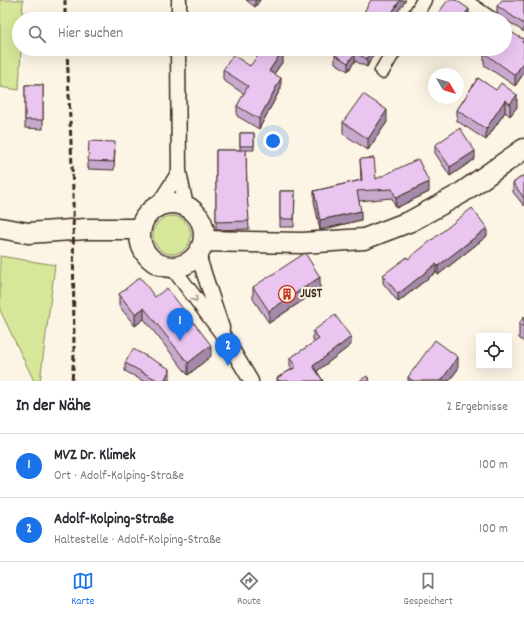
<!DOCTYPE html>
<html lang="de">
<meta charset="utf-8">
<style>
:root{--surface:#fff;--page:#f2f2f3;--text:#2b2b33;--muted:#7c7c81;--line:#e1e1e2;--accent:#1a73e8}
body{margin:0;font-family:Dekko,sans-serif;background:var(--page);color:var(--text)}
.controls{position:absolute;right:12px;bottom:12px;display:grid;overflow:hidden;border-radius:0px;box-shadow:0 4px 16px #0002}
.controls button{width:36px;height:36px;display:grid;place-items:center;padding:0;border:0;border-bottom:1px solid var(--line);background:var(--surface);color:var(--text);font:20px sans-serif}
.compass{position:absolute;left:428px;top:68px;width:36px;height:36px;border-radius:50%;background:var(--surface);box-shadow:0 4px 16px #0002;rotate:128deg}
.you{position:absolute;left:273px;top:141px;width:14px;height:14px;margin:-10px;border:3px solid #fff;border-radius:50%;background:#1a73e8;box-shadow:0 0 0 6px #1a73e833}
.badge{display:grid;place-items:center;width:26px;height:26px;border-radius:50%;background:var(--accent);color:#fff;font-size:13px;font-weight:700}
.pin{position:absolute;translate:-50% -33px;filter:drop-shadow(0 1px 2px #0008)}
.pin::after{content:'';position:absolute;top:21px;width:14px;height:12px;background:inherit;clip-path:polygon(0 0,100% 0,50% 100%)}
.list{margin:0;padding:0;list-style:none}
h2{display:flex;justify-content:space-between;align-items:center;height:52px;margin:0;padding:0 16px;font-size:17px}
h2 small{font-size:13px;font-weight:400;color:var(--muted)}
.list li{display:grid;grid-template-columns:26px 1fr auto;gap:12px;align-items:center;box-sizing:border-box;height:64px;padding:0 16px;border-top:1px solid var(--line)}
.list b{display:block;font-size:15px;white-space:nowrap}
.list p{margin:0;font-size:13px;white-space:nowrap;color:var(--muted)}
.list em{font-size:13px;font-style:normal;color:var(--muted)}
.icon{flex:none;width:22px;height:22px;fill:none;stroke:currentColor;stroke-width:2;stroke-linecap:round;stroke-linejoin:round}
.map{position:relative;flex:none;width:524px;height:381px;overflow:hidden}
.search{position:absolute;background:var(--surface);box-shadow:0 4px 16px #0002;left:12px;right:12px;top:12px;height:44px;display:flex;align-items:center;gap:10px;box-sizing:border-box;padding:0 14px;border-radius:22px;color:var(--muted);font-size:15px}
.sheet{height:180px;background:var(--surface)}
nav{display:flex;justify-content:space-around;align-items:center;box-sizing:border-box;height:56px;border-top:1px solid var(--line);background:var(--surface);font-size:11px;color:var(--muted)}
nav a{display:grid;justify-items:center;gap:2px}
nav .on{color:var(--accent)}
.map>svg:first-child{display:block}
</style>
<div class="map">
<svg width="524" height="381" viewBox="0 0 524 381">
<rect width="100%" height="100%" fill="#fcf5e5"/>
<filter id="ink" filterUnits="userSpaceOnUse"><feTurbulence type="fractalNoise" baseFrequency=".025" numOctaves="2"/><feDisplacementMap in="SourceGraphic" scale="8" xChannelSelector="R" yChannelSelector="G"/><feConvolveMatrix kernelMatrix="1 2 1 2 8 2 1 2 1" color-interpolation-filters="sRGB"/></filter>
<g filter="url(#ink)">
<path fill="#d6e79a" stroke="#88885c" d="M0 0H23L22 19H19V49H21L19 90 0 87Z
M153 235a19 19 0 1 1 38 0a19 19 0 1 1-38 0Z
M0 256 55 265 40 381H34L0 310Z"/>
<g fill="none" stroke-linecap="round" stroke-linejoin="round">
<g stroke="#3b2a1e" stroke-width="17">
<path id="minor" d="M463 0 491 19
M179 19V0
M413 19 424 0
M178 49 179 172 186 206
M382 71 395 49
M156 208 179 172
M198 255 222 328
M172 267 226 339 251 381"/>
</g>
<g stroke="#3b2a1e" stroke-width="23">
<path id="secondary" d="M140 235a32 32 0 1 1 64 0a32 32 0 1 1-64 0Z
M0 228 28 233 86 229H141
M204 241 302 243 364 239 411 221 460 194 524 149"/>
</g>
<use href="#minor" stroke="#fcf5e5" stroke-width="14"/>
<use href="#secondary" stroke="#fcf5e5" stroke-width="20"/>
<path stroke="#3b2a1e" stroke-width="3" stroke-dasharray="6 3" stroke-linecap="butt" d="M65 0V19
M67 49 73 190 74 355 72 381"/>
</g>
<path fill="#c8a9ce" stroke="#3b2a1e" d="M246 0H260L255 7Z
M524 0V32L497 14V6Z
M519 37 524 39V73L515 86 484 65V53Z
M339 49H376L367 67 355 61 348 71 335 63V55Z
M283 61 274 74 281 88 259 129 237 116V106L244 94 223 80V70L250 66Z
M478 78 517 107 510 116 505 112 486 140 457 121V110Z
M25 85H43V129L25 128Z
M343 122H387L368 150 343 134Z
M240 133H254V150H246L247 193 249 229 216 230V150H240Z
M435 145 475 159 450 176 435 153Z
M115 150 114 170 88 169V161Z
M360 159 376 179 429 192 396 208 392 198 359 201 361 220 320 230 314 201V191L361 180Z
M524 175V206L513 192V183Z
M280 191H295L294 227H280Z
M487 236 438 275 436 272 398 302 383 283V275L408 259Z
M253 287 320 289 269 323 253 299Z
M119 294 155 297 211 356 188 375 144 319 135 326 119 306Z
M524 317V342L519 338V324Z
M313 331 351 345 317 371 323 381H277V378L292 369 290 366V358L315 342 313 340Z
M125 363 170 377 168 381H143L125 371Z
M458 369 449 381H408V377Z"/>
<path fill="#a38aa8" stroke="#3b2a1e" d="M255 0H260L255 7Z
M400 0H406L393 19H388Z
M469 9V17L467 19H461Z
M372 49H376L367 67V59Z
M283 50V61L269 81V71Z
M355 53V61L348 71V63Z
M524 61V73L515 86V75Z
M281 78V88L259 129V119Z
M517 95V107L510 116V104Z
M505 100V112L486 140V129Z
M387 110V122L368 150V139Z
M475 151V159L450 176V167Z
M429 182V192L396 208V198Z
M361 211V220L320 230V220Z
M487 228V236L438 275V266Z
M436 264V272L398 302V294Z
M320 277V289L269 323V311Z
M144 308V319L135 326V314Z
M351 337V345L313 374V366Z
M211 345V356L188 375V363Z
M458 357V369L449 381H441Z
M170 369V377L168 381H164Z"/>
<path fill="#e9c5f0" stroke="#3b2a1e" d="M371 0H400L388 19H360Z
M448 0H456L469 9 461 19H434Z
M502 0H524V24L497 6Z
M505 28 519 37 524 39 522 42 524 44V61L515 75 484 53 487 49H505Z
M263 49H281L283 50 269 71 281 78 259 119 237 106 248 86 223 70 233 55 250 66Z
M339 49H372L367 59 355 53 348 63 335 55Z
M478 78 496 90 501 83 517 95 510 104 505 100 486 129 457 110Z
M25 85H43V120H25Z
M363 94 387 110 368 139 343 122Z
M460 128 475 151 450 167 435 145Z
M240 133H254V146H240Z
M89 141 115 142 114 162 88 161Z
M216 150H246L247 193 249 221 216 222Z
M374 158 376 179 418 159 429 182 396 198 392 189 357 191 361 211 320 220 314 191 362 180 360 159Z
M524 175V198L513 183Z
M280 191H295L294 219H280Z
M472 208 487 228 438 266 436 264 398 294 383 275 407 257 408 259Z
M305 253 320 277 269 311 253 287Z
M140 277 155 297 167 288 211 345 188 363 144 308 135 314 119 294Z
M335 315 351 337 313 366 323 381H279L277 378 296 367 290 358 319 339 313 331Z
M524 317V327L519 324Z
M435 340 458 357 441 381H413L408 377Z
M133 349 170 369 164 381H159L125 363Z
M367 376 370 381H359Z"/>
<defs><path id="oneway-chevron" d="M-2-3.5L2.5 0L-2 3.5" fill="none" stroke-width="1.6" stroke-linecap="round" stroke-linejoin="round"/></defs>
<use stroke="#9c9082" href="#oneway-chevron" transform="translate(195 299) rotate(53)"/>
</g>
<defs>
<g id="building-ring" transform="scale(0.9)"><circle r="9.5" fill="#fcf5e5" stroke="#c8321e" stroke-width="1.5"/><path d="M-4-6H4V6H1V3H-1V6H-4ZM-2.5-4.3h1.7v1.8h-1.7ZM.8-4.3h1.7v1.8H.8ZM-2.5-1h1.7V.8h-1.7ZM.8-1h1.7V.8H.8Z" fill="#c8321e"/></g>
</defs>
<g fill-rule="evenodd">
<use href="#building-ring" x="287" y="294"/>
</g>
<g text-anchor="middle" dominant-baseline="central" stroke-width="4" stroke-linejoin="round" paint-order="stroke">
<g font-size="13" font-weight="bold" fill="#3b2a1e" stroke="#fcf5e5" text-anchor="start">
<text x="300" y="294">JUST</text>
</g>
</g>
</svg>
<div class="controls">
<button><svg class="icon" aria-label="locate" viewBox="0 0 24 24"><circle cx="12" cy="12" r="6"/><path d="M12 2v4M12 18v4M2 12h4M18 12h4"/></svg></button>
</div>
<svg class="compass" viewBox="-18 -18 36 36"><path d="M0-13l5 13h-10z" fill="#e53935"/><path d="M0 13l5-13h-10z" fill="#7c7c81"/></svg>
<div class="you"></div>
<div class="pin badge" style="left:180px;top:341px">1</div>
<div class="pin badge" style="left:228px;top:366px">2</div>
<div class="search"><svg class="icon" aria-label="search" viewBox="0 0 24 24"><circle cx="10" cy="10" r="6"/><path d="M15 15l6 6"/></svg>Hier suchen</div>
</div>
<section class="sheet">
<h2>In der Nähe<small>2 Ergebnisse</small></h2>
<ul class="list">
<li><span class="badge">1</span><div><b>MVZ Dr. Klimek</b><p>Ort · Adolf-Kolping-Straße</p></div><em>100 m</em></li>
<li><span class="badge">2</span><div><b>Adolf-Kolping-Straße</b><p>Haltestelle · Adolf-Kolping-Straße</p></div><em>100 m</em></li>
</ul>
</section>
<nav>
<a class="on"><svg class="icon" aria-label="map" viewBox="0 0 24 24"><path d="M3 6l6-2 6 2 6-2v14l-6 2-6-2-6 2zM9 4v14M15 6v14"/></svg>Karte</a>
<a><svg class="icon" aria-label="directions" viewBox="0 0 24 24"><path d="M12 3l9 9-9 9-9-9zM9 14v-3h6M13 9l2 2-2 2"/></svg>Route</a>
<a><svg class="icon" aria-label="saved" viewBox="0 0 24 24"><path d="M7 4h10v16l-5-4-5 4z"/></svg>Gespeichert</a>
</nav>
